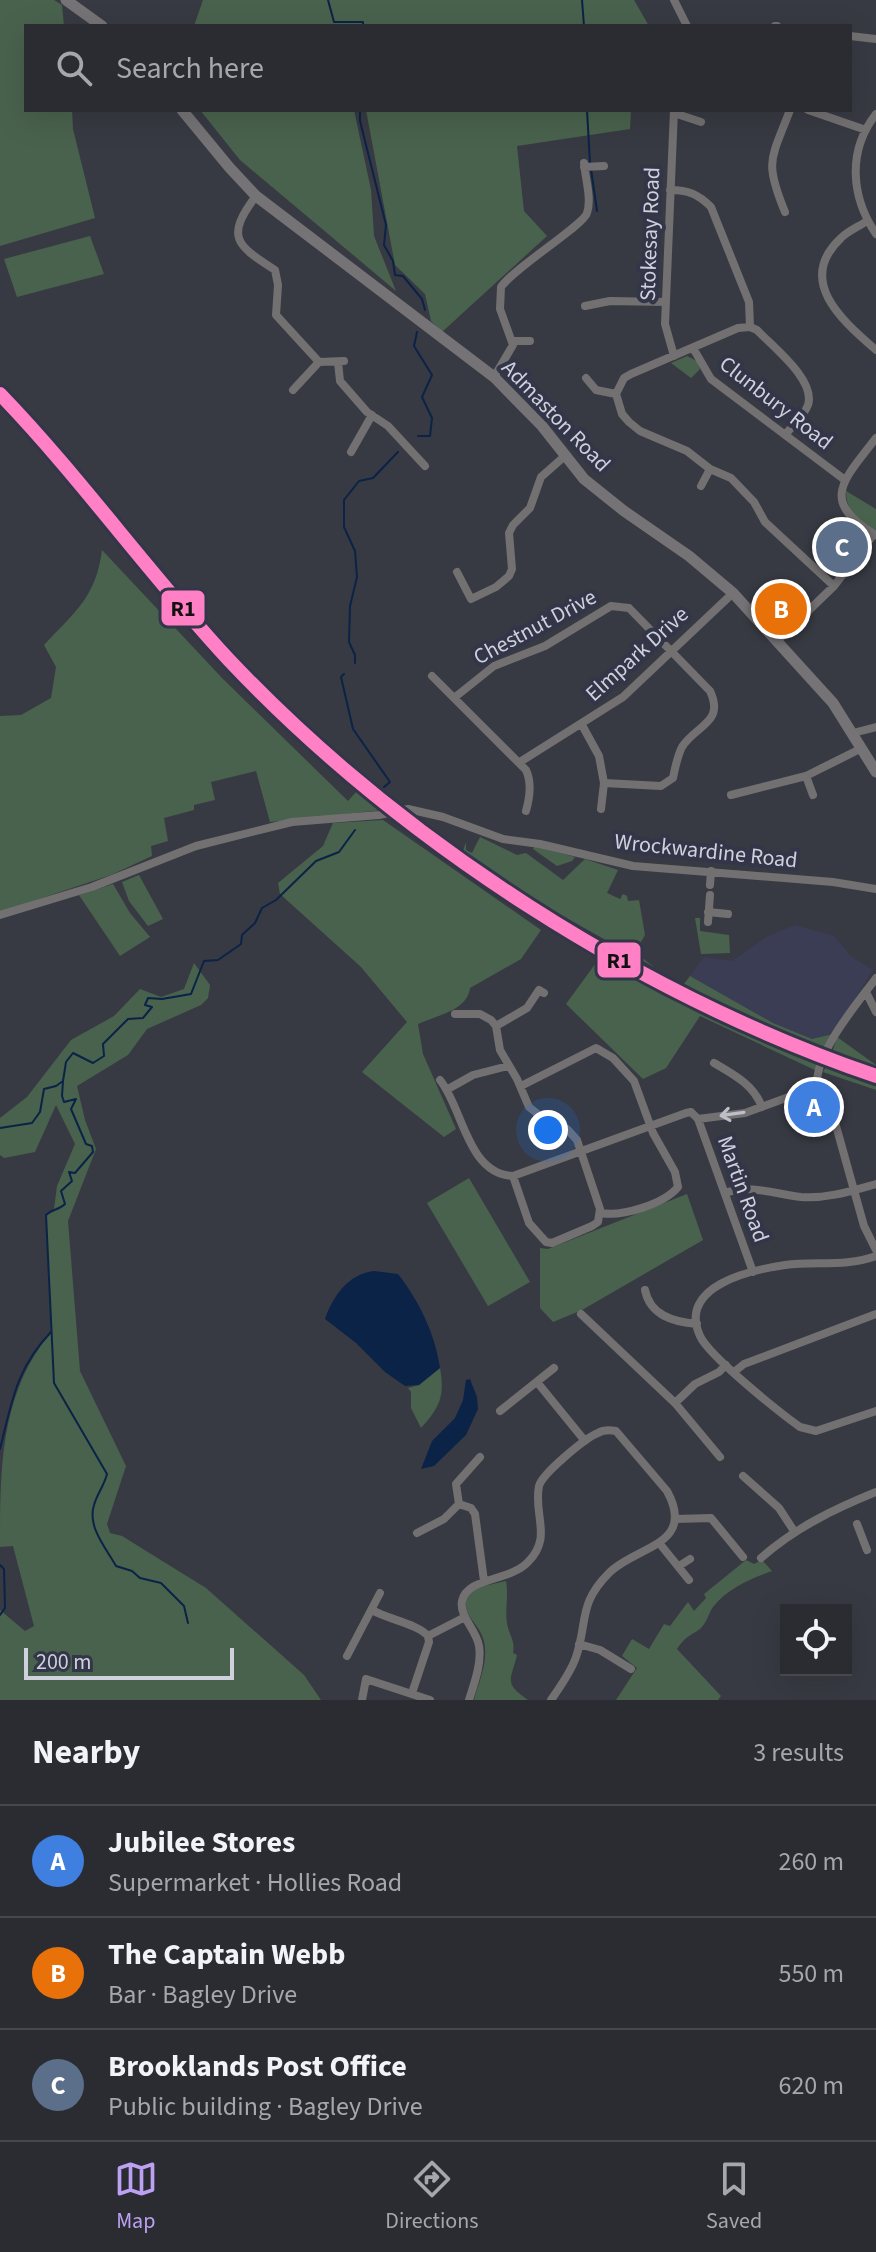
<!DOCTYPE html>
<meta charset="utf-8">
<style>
:root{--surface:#2a2c32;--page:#32343a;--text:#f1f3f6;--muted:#a5a7ac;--line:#46484d;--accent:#bca0f2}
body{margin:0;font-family:"Source Sans 3",sans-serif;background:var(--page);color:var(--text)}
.controls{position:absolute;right:24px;bottom:24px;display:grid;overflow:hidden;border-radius:0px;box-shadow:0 8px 32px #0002}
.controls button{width:72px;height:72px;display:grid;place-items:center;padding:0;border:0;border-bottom:2px solid var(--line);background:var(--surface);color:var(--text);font:40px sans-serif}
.scale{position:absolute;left:24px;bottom:20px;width:210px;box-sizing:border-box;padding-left:8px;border:4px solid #cfd1dc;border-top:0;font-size:22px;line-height:28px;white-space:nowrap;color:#cfd1dc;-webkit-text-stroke:6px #333648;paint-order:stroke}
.you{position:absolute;left:548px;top:1130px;width:28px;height:28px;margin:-20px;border:6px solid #fff;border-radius:50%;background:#1a73e8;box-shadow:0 0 0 12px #1a73e833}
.badge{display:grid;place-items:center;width:52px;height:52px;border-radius:50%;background:var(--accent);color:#fff;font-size:26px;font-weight:700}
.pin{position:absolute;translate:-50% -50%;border:4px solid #fff;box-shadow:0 2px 8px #0006}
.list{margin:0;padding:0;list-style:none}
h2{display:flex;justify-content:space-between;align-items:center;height:104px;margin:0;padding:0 32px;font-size:34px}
h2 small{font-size:26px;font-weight:400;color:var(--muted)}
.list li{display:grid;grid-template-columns:52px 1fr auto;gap:24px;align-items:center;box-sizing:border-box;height:112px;padding:0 32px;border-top:2px solid var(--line)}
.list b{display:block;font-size:30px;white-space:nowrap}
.list p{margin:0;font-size:26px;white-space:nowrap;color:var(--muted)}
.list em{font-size:26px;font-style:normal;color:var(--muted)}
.icon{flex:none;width:44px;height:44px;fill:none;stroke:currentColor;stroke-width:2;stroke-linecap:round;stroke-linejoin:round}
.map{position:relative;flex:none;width:876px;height:1700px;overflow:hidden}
.search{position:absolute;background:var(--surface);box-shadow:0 8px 32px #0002;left:24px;right:24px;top:24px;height:88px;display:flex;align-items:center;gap:20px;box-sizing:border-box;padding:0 28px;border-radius:0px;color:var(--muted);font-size:30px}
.sheet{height:440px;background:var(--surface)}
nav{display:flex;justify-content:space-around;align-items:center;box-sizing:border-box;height:112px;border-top:2px solid var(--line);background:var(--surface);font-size:22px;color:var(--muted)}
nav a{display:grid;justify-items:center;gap:4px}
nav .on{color:var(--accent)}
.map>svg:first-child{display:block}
</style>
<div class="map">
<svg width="876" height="1700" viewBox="0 0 876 1700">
<rect width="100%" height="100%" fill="#383a43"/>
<path fill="#3a3d53" d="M795 925 834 936 852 957 873 970 845 1015 831 1033 821 1038 812 1039 773 1023 690 976 704 957 732 961 768 936Z"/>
<path fill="#49624d" d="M0 0H54L62 5 64 26H26V110H72L73 129 95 218 0 246Z
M203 0H634L649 26H194Z
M200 110H354L371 190 374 236 396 291 240 160Z
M366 110H631L630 129 517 146 524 211 547 236 442 332 431 321 425 294 395 265Z
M90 236 104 274 17 297 4 259Z
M687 356 697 361 700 369 691 378 671 363Z
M846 491 876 509V530C858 521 846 512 846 491Z
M102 550 223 679 348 801 357 791 382 810 270 822 256 771 211 782 215 800 194 805V810L164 818 168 841 151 846 152 856 111 875 0 912V716L21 715 51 698 56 667 44 645C75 612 96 597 102 550Z
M383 820 541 930 521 959 470 988C467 1011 437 1015 418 1024L423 1054 456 1129 444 1137 362 1072 407 1022 361 967 280 894 278 883 323 846 333 823Z
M480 837 517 855 526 853 563 880 585 859 618 870 607 893 620 899 623 894 627 896 628 901 639 900 645 935 635 952 654 967 536 901 463 851 466 842V850L472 853Z
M535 846 575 857 572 861 557 866 533 849Z
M139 875 163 919 148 926 129 901 122 882Z
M113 884 130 913 150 937 120 956 79 895Z
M695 918H700V931L729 935 730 953 701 954Z
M601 956 725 1020 820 1062 817 1071 700 1016 666 1068 643 1079 566 1004Z
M194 963 210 985 208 998 201 1005 147 1029 128 1055 77 1086 85 1120 96 1149 68 1221 80 1371 126 1466 107 1524 110 1533 122 1536 206 1588 304 1675 321 1700H0V1610L25 1631 34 1626 13 1546 0 1547C0 1469 0 1393 51 1332L46 1215 54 1209 57 1186 75 1144 56 1105 35 1152 4 1158 0 1155V1118L27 1097 71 1040 114 1016 140 989 161 997 184 989Z
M690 976 773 1023 812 1039 833 1034 823 1053 681 988Z
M837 1037 876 1065V1071L831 1056Z
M827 1065 876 1083V1090L823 1072Z
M469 1178 530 1282 488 1306 427 1203Z
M687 1194 703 1240 582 1310 553 1322 540 1308V1248L548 1249Z
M440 1368C445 1396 440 1407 421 1428L411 1408V1392L408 1388 419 1385Z
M746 1560 754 1564 762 1560 772 1571C750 1579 728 1588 713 1607 708 1614 707 1623 700 1629 688 1637 685 1637 677 1649L721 1696 718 1700H616L637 1668 622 1656 632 1639 649 1649 664 1624 670 1626 688 1602 694 1611 706 1598 704 1594Z
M506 1581C509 1598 504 1612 508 1628 511 1638 515 1642 513 1653L517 1655C511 1680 503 1683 528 1700H474C479 1681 490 1659 483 1638 480 1628 471 1621 467 1611 459 1587 491 1585 506 1581Z"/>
<path fill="#0a2347" d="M374 1271 398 1274C419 1301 435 1333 440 1368L419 1385 405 1386 385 1372 356 1343 325 1319C333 1296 348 1274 374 1271Z
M470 1379 477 1397 478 1409 466 1435 434 1466 421 1469 432 1441 455 1418 463 1400 466 1380Z"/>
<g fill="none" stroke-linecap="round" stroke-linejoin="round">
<path stroke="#0a2347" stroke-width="2" d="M328 0 334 22H363V26
M582 0 584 26
M360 110V121L386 225 384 245 393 261 395 275 403 276 422 299 425 310
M587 110 590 163
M591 169 597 211
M417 332 414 346 432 375 422 397 432 418 430 436H418
M355 663V655L349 642 350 606 357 577 355 551 344 527V500L359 481 373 478 398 452
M344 674 341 677 353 729 390 782 384 787
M63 1081 62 1096 64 1102 76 1099 71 1109 86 1144 92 1146 93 1152 75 1173 69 1172 72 1181 61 1191 65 1204C59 1210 52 1209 46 1215L54 1383 107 1474C104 1486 97 1494 94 1505 87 1527 106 1548 116 1566L132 1571 140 1578 161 1583 184 1606 188 1623
M0 1128 32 1123 40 1112 44 1089 56 1086 63 1081 66 1062 73 1053 93 1063 104 1056 103 1044 128 1019 143 1018 152 1007 145 1005 148 998 162 999 191 994 204 961 218 960 241 944 242 935 255 923 262 908 276 900 316 861 339 852 355 830
M0 1449C12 1401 16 1369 51 1332
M0 1565 4 1569 5 1608 0 1615"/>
<path stroke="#737072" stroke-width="8" d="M674 0 687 26
M775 26H777
M850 36 876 39
M674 110 665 324 674 356
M808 110 866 130
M674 113 701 122
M876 114C847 151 851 197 876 234
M584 167 604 166
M670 190C688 190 698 194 711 207L749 302 750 327
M256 196C225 237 236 245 275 270L278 285 276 315 319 362 344 361
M785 212C764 161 771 160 790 110
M867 221C858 227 848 231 841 238 795 281 843 321 876 350
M585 306 610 301 666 302
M513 341H530
M693 348 711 379 845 480
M338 362 340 381 367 412 388 426 425 466
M494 377 513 345 500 309 501 287C515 267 584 225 587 213 592 199 585 177 584 163
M586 378 596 390 616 394
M293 390 319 362
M785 435C792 426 804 416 808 405 816 380 773 347 757 330L750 327 738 328 631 374 624 378 616 394 622 414 629 422 640 431 687 451 710 469 731 478 754 502 765 522 834 586
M876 438C844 480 818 501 876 535
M351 452 372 415
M701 486 710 469
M457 572 471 599 496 587 509 576 512 569 509 533 513 525 530 508 541 477 566 455
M777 641 834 586 874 534
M432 676 526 770C532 783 530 797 526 811
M454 698 494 666 545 646 611 606 629 608 710 691C725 723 696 725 682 747 677 757 675 768 673 778L661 786 604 783 599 756 582 725
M853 733 876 727
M520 762 623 697 733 593
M806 776 813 795
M731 795 806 776 862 748
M601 809 604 783
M710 885 711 871
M708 912 728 914
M0 915 92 887 196 846 292 822 379 815 408 809 443 817 503 839 540 844 633 866 833 882 876 889
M708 922 710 895
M866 992 876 1012
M455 1014H480L491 1020 496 1026 500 1050 517 1079 529 1107 539 1115 567 1129 577 1140 600 1209 598 1222 592 1226 552 1243 546 1242 529 1223 513 1176
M496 1026 527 1008 539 990 544 993
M714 1063C734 1075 753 1084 762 1107
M440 1080C463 1108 467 1174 513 1176
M817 1083 833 1115 864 1226 876 1250
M817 1083C817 1050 857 1004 876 978
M521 1086 596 1048 613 1058 634 1081 653 1133 675 1172 678 1187C664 1204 622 1217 601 1213
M448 1089 473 1075 508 1066
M698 1119 753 1272
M698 1119 745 1113 786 1098 817 1083
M513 1176 686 1113 691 1112 698 1119
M725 1193C751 1184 775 1194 801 1197 827 1199 851 1191 876 1184
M876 1256C846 1267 816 1261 785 1265 751 1270 677 1286 700 1336 709 1356 779 1412 800 1427L816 1431 876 1411
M645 1290C650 1315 673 1322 697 1324
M581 1314 675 1403 720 1457
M734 1372 744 1364 876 1314
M537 1382 585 1441
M675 1403 695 1384 719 1372 726 1365
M500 1411 554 1368
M743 1476 779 1508 794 1531
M459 1504 471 1508 475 1514 484 1581
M675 1519 711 1518 743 1557
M857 1524 867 1550
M417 1533 444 1519 459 1504 456 1484 480 1457
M660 1544 689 1580
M761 1558C795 1528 834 1509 876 1492
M679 1566 690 1559
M372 1610C387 1619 418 1624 428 1636
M428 1636 465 1617
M579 1644 600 1650 631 1669
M347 1656 380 1593
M412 1693 429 1642 428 1636
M362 1700 366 1679 430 1700
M469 1700C474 1684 482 1663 479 1646 477 1631 459 1616 462 1601 467 1577 509 1582 528 1562 553 1537 533 1515 539 1486 542 1474 585 1438 598 1433 603 1430 610 1430 616 1431L667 1491C697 1546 635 1546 609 1573 578 1604 588 1621 576 1657 571 1672 560 1687 551 1700"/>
<path stroke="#757375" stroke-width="11" d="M66 0 102 26
M182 110 229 167 256 196 494 377 542 426 584 479 624 511 689 556 733 593 833 703 876 772"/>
<g stroke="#333648" stroke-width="20">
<path id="rail-1" d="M0 394C81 478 149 574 229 660 401 842 640 995 876 1076"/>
</g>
<use href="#rail-1" stroke="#ff80c5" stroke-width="14"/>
</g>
<defs><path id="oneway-shaft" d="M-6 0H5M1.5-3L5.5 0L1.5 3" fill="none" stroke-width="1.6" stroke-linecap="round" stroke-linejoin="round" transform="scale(2)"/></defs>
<use stroke="#bdbec7" href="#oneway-shaft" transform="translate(732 1114) rotate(172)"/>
<g text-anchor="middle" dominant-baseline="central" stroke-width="8" stroke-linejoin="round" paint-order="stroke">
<g font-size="22" fill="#cfd1dc" stroke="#333648">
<text transform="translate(650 234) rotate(-88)">Stokesay Road</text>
<text transform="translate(776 403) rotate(38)">Clunbury Road</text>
<text transform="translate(556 416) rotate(46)">Admaston Road</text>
<text transform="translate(535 627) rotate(-28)">Chestnut Drive</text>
<text transform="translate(637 654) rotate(-42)">Elmpark Drive</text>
<text transform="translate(706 851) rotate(6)">Wrockwardine Road</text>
<text transform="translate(743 1189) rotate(70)">Martin Road</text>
</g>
</g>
<g stroke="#333648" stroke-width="3">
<rect x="160" y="589" width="46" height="38" rx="8" fill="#ff80c5"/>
<rect x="596" y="941" width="46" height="38" rx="8" fill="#ff80c5"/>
</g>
<g font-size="22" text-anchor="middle" font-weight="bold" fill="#111">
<text x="183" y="616">R1</text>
<text x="619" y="968">R1</text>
</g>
</svg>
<div class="controls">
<button><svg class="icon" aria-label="locate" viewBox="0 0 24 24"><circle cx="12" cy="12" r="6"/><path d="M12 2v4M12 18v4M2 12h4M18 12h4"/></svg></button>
</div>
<div class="scale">200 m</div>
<div class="you"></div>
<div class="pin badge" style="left:814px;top:1107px;background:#3f7fe0">A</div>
<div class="pin badge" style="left:781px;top:609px;background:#e8710a">B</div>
<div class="pin badge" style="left:842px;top:547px;background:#5c6f8a">C</div>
<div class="search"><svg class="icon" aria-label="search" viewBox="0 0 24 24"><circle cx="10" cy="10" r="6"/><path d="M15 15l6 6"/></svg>Search here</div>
</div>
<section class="sheet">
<h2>Nearby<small>3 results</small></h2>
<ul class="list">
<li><span class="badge" style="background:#3f7fe0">A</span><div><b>Jubilee Stores</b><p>Supermarket · Hollies Road</p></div><em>260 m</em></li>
<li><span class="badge" style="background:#e8710a">B</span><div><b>The Captain Webb</b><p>Bar · Bagley Drive</p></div><em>550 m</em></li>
<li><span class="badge" style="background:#5c6f8a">C</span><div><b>Brooklands Post Office</b><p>Public building · Bagley Drive</p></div><em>620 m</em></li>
</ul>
</section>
<nav>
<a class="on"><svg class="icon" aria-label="map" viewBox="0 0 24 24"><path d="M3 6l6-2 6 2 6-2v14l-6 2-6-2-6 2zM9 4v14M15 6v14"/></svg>Map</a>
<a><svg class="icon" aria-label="directions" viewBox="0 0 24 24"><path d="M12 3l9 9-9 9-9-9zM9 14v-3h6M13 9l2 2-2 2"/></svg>Directions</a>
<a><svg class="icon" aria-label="saved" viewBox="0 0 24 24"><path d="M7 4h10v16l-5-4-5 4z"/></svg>Saved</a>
</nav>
